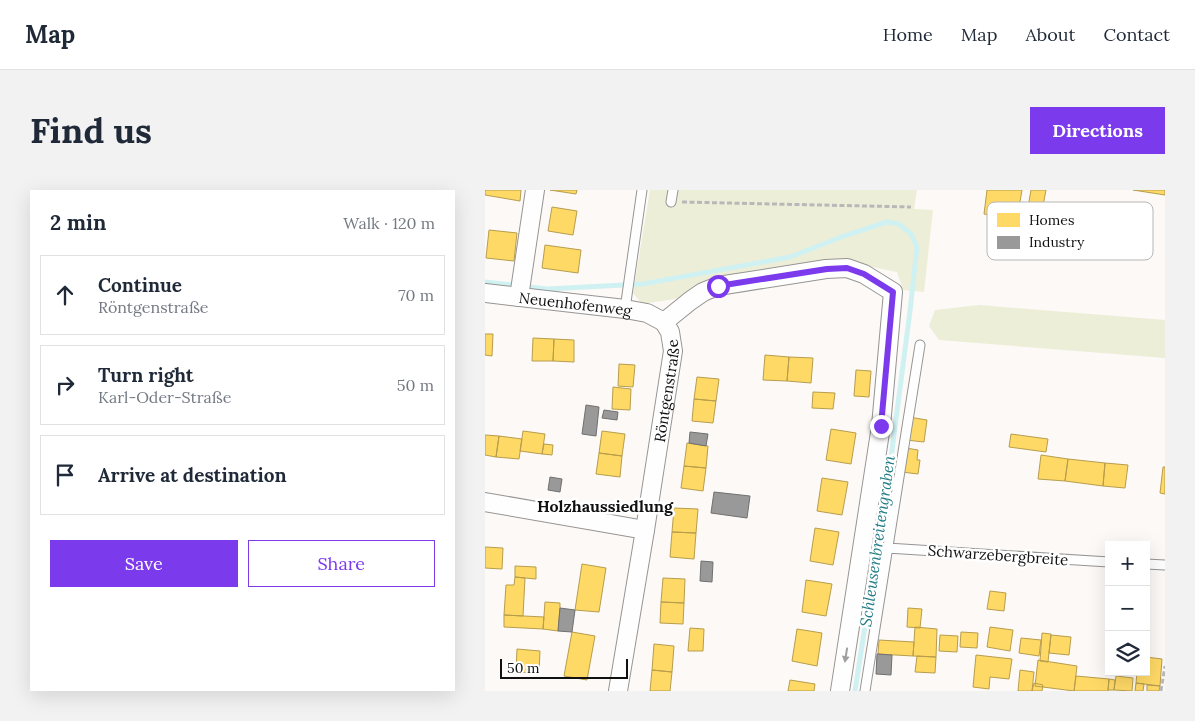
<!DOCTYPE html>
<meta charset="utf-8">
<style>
:root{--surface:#fff;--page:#f2f2f3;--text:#1f2937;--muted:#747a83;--line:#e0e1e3;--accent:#7c3aed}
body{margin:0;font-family:Lora,serif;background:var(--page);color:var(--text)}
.controls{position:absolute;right:15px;bottom:15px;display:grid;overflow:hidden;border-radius:0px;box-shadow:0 5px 20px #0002}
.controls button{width:45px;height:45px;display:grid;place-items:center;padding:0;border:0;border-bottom:1px solid var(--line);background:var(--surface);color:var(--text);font:25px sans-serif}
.scale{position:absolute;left:15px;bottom:12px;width:128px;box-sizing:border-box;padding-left:5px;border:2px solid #101010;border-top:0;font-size:14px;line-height:18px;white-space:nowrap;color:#101010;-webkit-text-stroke:4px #fff;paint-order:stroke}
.stop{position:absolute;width:15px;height:15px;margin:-11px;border:4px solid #7c3aed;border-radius:50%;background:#fff}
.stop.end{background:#7c3aed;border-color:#fff;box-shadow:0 1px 5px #0008}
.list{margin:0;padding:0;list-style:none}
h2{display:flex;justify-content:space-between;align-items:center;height:65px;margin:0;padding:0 20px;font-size:21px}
h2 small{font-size:16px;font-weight:400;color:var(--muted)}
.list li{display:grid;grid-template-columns:32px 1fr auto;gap:15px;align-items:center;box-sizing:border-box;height:80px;margin:0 10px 10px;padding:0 10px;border:1px solid var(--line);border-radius:0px}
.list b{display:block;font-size:19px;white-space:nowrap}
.list p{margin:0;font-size:16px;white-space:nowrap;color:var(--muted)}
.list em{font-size:16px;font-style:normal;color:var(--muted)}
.actions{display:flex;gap:10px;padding:15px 20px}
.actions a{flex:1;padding:11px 0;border:1px solid var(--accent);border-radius:0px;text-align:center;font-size:18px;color:var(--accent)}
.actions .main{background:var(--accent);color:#fff}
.icon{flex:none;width:28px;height:28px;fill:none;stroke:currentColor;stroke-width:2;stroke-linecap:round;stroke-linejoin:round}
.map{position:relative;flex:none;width:680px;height:501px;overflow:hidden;border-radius:0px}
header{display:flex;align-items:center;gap:30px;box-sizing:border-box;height:70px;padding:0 25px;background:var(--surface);border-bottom:1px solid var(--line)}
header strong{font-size:24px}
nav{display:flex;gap:28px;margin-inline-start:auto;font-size:18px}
.intro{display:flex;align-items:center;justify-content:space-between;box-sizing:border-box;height:120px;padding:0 30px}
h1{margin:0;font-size:35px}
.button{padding:12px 22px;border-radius:0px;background:var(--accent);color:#fff;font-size:18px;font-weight:700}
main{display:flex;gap:30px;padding:0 30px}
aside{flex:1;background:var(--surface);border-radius:0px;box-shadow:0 5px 20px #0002}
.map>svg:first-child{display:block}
</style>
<header>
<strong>Map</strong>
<nav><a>Home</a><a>Map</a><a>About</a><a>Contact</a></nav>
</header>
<div class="intro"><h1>Find us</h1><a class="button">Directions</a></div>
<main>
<aside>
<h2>2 min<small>Walk · 120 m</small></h2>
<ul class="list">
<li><svg class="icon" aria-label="ahead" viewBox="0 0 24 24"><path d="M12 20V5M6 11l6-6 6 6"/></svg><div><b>Continue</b><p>Röntgenstraße</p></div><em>70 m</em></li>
<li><svg class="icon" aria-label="right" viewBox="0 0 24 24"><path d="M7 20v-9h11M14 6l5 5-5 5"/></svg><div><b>Turn right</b><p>Karl-Oder-Straße</p></div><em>50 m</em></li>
<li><svg class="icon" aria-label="arrive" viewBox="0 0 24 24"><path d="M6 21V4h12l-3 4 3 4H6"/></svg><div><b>Arrive at destination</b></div></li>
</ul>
<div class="actions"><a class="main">Save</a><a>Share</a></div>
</aside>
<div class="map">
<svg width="680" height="501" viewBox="0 0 680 501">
<rect width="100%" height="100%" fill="#fcf9f6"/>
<path fill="#edeed8" d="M165 0H432L429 19 448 20 439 102 418 100 412 82 348 69 232 92 190 109 157 114 148 103Z
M494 115 680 130V168L454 150 444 136 450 120Z"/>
<path fill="#ffd966" stroke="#b79d4c" d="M0 0H36L35 11 0 5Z
M65 0H92L91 4Z
M502 0H537L532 29 499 24Z
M546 0H561L556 26 542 23Z
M648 0H680V5Z
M67 17 92 21 88 45 63 41Z
M4 40 32 43 29 71 1 68Z
M60 55 96 60 93 83 57 78Z
M0 144H8L7 166 0 165Z
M48 148 69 149 68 171H47Z
M69 149 89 150V172L68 171Z
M280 165 304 167 302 191 278 190Z
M304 167 328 168 326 193 302 191Z
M134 174 150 175 148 197 133 196Z
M371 180 386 181 384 207 369 206Z
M212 187 234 189 231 211 209 209Z
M128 197 146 199 145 220 127 219Z
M328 202 350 203 348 219 327 218Z
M209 209 231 211 228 233 207 231Z
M424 227 442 230 439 252 421 250Z
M346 239 371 243 366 274 341 270Z
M38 241 60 244 57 264 35 261Z
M117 241 140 244 137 266 114 263Z
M526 244 563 249 561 262 524 257Z
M0 245 14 246 11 267 0 265Z
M14 246 37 249 34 269 11 267Z
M202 253 223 256 221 278 199 276Z
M59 254 68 255 67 265 57 264Z
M421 258 433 260 432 270H435L433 284 417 282Z
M114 263 137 266 135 287 111 284Z
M556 265 583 269 580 291 553 289Z
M583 269 620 273 618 296 580 291Z
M620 273 643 275 640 298 618 296Z
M199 276 221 278 218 301 196 298Z
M678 277H680V304L675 303Z
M337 288 363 292 357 325 332 321Z
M189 318 213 319 211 343 187 342Z
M330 338 354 342 348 375 325 371Z
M187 342 211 343 209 369 185 367Z
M0 357 18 358 17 379 0 378Z
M97 374 121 378 114 422 90 420Z
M30 376 51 377V389L30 387Z
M30 387 40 388 38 426 19 425 21 395H29Z
M178 388 200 389 199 413 176 412Z
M321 390 347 394 341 426 317 422Z
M505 401 521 403 519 421 502 419Z
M60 412 75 413V418L73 441 58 439Z
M176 412 199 413 198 434 175 433Z
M423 418 437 419 435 438 422 437Z
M19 425 59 427 58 439 19 437Z
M430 437 452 439 451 467 428 466Z
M505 437 528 440 525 461 502 457Z
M205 438 219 439 218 461H203Z
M312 439 337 443 332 476 307 471Z
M87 442 110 446 102 490 79 486Z
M476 442 493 443 492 458 475 457Z
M557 443 566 444 563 472 555 471Z
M455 445 473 446 472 462 454 461Z
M566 445 586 447 584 465 564 463Z
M536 448 556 450 554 466 534 463Z
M394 450 429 452 428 466 393 464Z
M169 454 189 456 187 482 167 480Z
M32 459 55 461 54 483 31 482Z
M491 465 527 469 524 489 505 487 504 499 488 497Z
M432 466 451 467 450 483 430 482Z
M661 467 677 469 675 496 651 493 652 482H661Z
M553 470 592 476 589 501 550 496Z
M167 480 187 482 185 501H165Z
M535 480 549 482 547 501H533Z
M591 486 624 489 623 501H589Z
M631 486 648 488 647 501 629 500Z
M624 489 630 490 629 500H623Z
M305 490 330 494 329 501H303Z
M549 493 558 495 557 501H547Z
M651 493 659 494 658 501H650Z
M662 495 675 496 674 501H662Z"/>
<path fill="#999" stroke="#707070" d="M101 215 114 217 111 246 97 244Z
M119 220 133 222 132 230 117 228Z
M205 242 223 244 221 256 204 253Z
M65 287 77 289 75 302 63 300Z
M229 302 265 306 262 328 226 323Z
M216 371 228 372 227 392 215 391Z
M75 418 90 420 87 442 73 441Z
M392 464 407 465 406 485 391 484Z"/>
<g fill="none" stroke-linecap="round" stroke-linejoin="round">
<path stroke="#d0f1f2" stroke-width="5" d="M0 92 62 99 158 94 305 67 359 46 402 32 414 34 426 44 432 57 425 121 406 268 370 501"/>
<g stroke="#969594" stroke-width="11">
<path id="lane" d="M186 12 188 0
M140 119 157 0
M402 358 624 372
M661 374 680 375
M380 501 435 155"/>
</g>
<g stroke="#969594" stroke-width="20">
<g id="street">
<path id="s1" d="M0 103 140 119 162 123 179 132"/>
<path d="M34 107 50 0"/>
<path d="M179 132 205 111 218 102 233 96 341 79 362 78 379 84 408 102 396 236 355 501"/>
<path d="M0 312 160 340"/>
<path id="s2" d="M133 501 160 340 188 161 185 142 179 132"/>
</g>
</g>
<path stroke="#b9b8b8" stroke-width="3" stroke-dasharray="5 2.5" stroke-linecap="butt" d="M197 12 426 17
M676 501 680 476"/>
<use href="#lane" stroke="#fffefe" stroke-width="9"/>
<use href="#street" stroke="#fffefe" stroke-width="18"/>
</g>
<defs><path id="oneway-solid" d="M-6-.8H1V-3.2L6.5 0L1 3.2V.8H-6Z" transform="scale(1.25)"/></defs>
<use fill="#9f9f9f" href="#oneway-solid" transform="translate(361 465) rotate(99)"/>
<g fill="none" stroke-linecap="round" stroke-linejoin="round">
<path stroke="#7c3aed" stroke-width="6" d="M233 96 342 79 362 78 379 84 408 102 396 236"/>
</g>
<g text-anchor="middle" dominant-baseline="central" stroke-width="5" stroke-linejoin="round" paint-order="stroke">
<g font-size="15" fill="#101010" stroke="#fff">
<text stroke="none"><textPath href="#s1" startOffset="91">Neuenhofenweg</textPath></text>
<text stroke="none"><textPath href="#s2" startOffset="304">Röntgenstraße</textPath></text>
<text transform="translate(513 365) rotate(4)">Schwarzebergbreite</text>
</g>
<g font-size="16" font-weight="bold" fill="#101010" stroke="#fff">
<text x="120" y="316">Holzhaussiedlung</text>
</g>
<g font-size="16" font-style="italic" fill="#247d87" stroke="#fff">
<text transform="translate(392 351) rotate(-82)">Schleusenbreitengraben</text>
</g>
</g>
<rect x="502" y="12" width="166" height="58" rx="8" fill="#fff" stroke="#b7b7b7" stroke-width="1"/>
<rect x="512" y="23" width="23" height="14" fill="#ffd966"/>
<rect x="512" y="46" width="23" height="13" fill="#999"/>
<g font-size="14" fill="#101010">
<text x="544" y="35">Homes</text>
<text x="544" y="57">Industry</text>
</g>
</svg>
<div class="controls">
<button>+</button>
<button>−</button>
<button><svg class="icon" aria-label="layers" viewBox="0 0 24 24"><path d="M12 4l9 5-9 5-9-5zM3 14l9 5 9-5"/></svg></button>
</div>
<div class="scale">50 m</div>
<div class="stop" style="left:233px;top:96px"></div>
<div class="stop end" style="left:396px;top:236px"></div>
</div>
</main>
